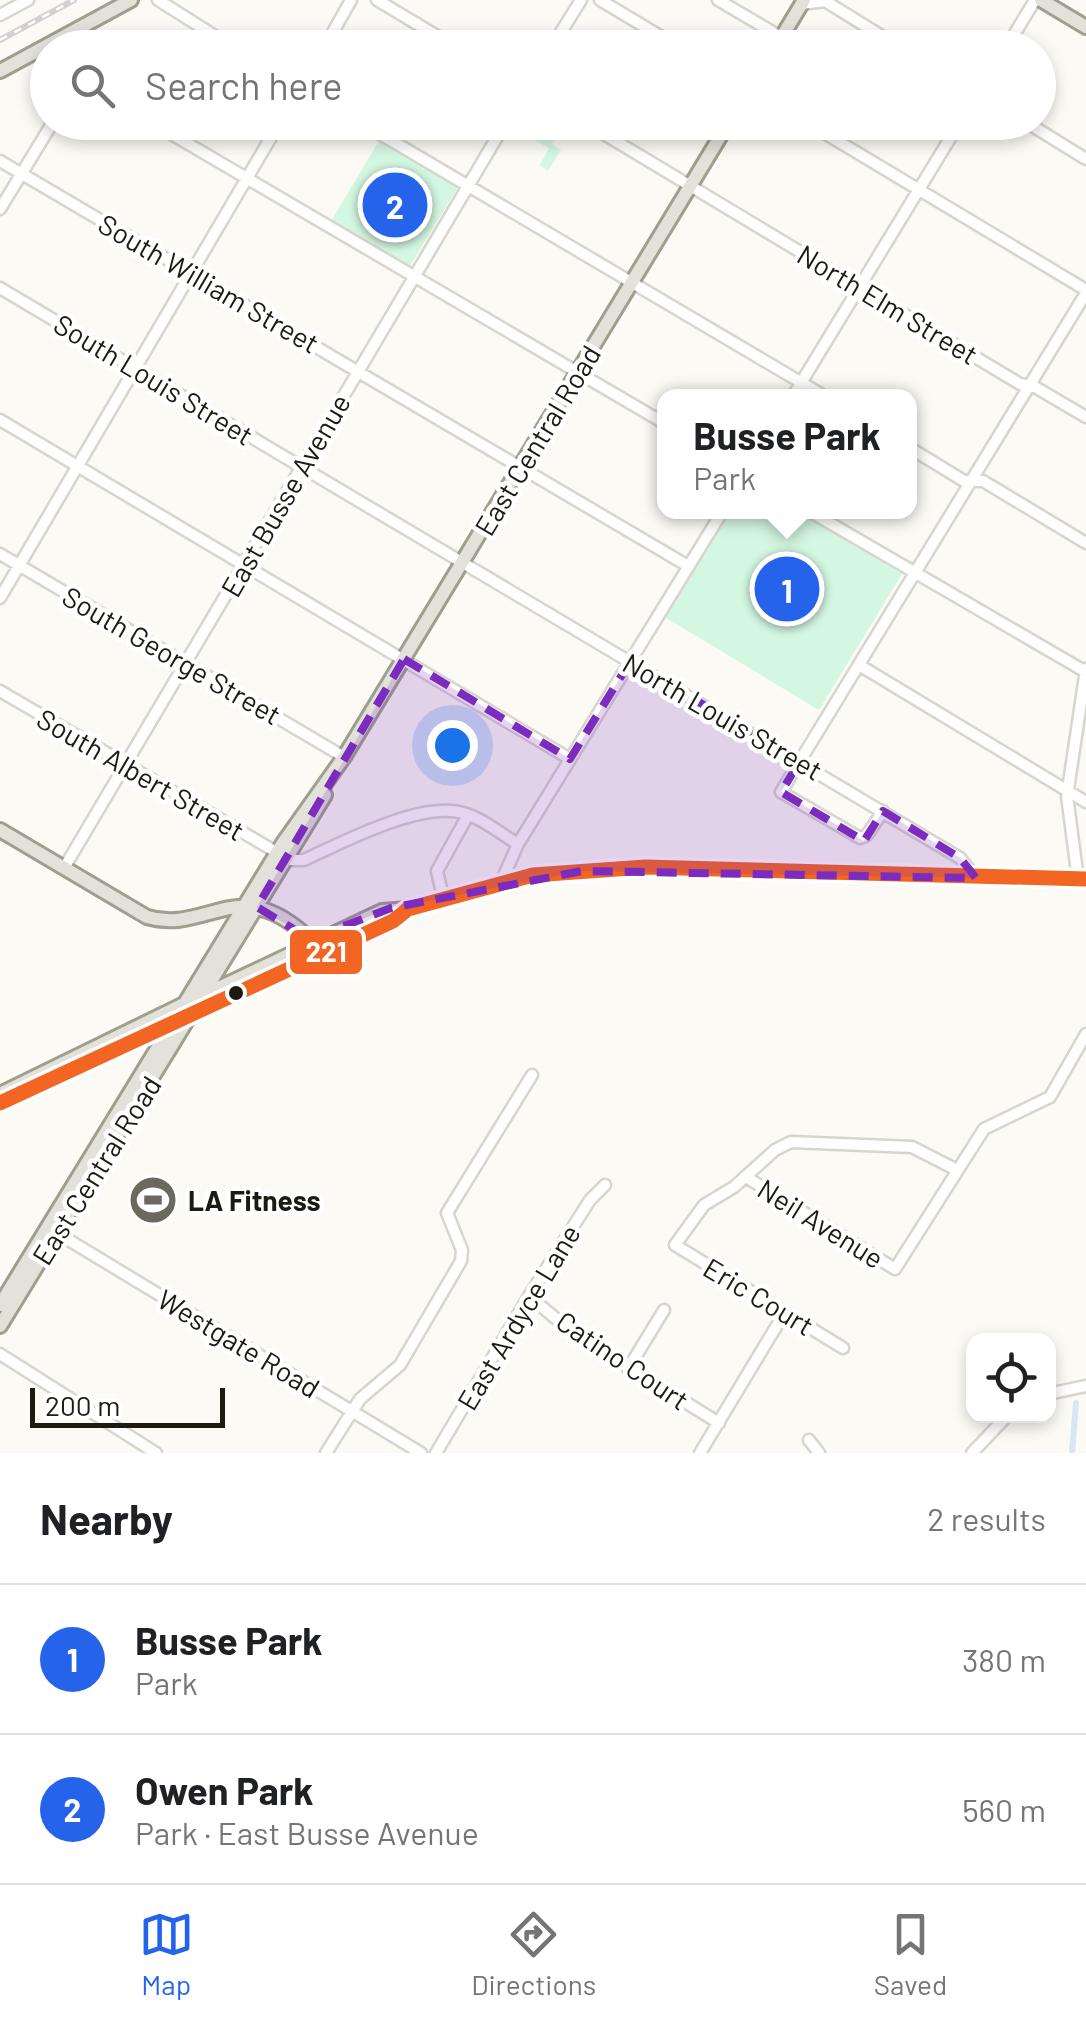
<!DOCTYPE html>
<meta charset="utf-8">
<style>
:root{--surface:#fff;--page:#f6f6f6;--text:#202124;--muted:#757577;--line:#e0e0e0;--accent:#2563eb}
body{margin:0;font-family:Barlow,sans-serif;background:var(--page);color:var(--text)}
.controls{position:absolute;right:30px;bottom:30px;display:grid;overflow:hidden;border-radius:20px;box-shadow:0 5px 15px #0003}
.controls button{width:90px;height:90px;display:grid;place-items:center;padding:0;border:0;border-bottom:2px solid var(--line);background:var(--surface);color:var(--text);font:50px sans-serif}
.scale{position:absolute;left:30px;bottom:25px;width:195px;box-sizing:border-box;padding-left:10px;border:5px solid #1d1a11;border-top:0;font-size:28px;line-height:35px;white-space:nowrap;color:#1d1a11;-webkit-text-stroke:8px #fff;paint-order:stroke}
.you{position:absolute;left:452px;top:745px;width:35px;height:35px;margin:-25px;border:8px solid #fff;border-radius:50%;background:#1a73e8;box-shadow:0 0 0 15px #1a73e833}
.badge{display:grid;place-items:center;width:65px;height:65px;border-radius:50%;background:var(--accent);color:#fff;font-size:32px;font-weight:700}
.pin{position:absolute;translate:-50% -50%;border:5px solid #fff;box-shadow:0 2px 10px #0006}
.popup{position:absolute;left:657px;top:389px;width:260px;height:130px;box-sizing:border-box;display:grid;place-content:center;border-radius:20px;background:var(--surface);filter:drop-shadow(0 2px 8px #0005);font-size:32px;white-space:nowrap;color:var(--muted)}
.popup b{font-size:38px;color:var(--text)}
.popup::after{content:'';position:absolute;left:50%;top:100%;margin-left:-20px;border:20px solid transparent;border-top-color:var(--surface)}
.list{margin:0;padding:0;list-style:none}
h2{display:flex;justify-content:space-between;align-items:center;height:130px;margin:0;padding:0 40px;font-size:42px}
h2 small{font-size:32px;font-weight:400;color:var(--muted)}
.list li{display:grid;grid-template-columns:65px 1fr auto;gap:30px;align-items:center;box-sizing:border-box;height:150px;padding:0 40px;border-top:2px solid var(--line)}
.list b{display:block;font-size:38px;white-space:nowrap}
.list p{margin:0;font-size:32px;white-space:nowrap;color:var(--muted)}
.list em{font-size:32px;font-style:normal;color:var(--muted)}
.icon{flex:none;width:55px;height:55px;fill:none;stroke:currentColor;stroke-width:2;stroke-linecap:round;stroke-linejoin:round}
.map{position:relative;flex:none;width:1086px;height:1453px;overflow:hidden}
.search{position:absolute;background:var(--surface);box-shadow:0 5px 15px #0003;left:30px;right:30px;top:30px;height:110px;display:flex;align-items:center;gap:25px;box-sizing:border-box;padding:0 35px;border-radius:55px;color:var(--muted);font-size:38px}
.sheet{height:430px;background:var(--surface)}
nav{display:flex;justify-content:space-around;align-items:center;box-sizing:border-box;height:140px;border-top:2px solid var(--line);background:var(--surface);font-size:28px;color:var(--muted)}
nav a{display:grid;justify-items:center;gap:5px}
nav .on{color:var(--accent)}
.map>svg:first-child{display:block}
</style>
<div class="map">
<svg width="1086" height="1453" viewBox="0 0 1086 1453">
<rect width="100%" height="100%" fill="#fbfaf4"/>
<path fill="#d4f7e1" d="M512 122 564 123 552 144 561 150 548 171 540 165 549 148 510 126Z
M380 139 459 186 408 269 330 223Z
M727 512H800L902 574 819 710 663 616Z"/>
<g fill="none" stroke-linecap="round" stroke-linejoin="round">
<path stroke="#d8e6f8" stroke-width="6" d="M1072 1453 1076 1403"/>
<g stroke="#d7d5ce" stroke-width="15">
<path id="minor" d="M158 0 234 48
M377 0 457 48
M600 0 680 48
M718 0 781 37
M802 4 825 1 901 48
M0 15 28 0
M324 48 351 0
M551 48 581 0
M1006 48 1035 0
M151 122 664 423
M360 122 824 396
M584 122 1020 384 1035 387 1086 417
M806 122 1086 290
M1026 122 1086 159
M0 161 688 566
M0 209 53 122
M0 288 960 858 976 878
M793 396 960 122
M0 420 570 759
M910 448 964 481H983L1086 543
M811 512 1086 672
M0 554 344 757
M0 598 280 122
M859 665 1086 802
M0 691 290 860H304C343 842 421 801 463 813 482 818 501 834 518 844
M883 811 867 835 860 838 781 792 1086 293
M64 868 506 122
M1078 879 1067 796 1086 669
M501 882 518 844 722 512
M443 897 437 871 468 815
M746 1177 895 1269 984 1129 1050 1097 1086 1034
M57 1233 421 1453
M529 1296 573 1333 719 1423
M843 1348 675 1245 704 1205 734 1187 775 1150 791 1142 912 1147 955 1169
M0 1354 156 1453
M628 1369 664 1310
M1048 1394 1086 1386
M809 1440 819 1453
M326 1453 360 1399 400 1365 461 1261 462 1250 447 1213 532 1075
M436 1453 529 1296 590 1200 605 1185
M700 1453 785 1312
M972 1453 1007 1416"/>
</g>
<g stroke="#9e9f8e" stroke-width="18">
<path id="major" d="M1041 0 1086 27
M775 48 804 0
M0 71 131 0
M0 830 147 917C209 935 239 869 313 942
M204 995 382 911 408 909
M2 1093 182 1005
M0 1103 393 921 408 909 533 875 645 867 1086 879
M0 1305 283 843 344 757 729 122
M0 1326 325 795"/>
</g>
<use href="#minor" stroke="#fefefd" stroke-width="10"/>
<use href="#major" stroke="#e2e2da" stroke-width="12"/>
<g stroke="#d1d1cf" stroke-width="6">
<path id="rail" d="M0 40 74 0"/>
</g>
<use href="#rail" stroke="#fff" stroke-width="2.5" stroke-dasharray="8" stroke-linecap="butt"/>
<g stroke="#fff" stroke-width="22">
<path id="bus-1" d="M0 1103 393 921 408 909 533 875 645 867 1086 879"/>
</g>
<use href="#bus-1" stroke="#f26522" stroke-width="15"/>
</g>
<path fill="#7b2cbf" fill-opacity="0.2" stroke="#7b2cbf" stroke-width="8" stroke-dasharray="20 12" stroke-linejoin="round" d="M404 659 570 759 630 662 800 761 781 792 864 841 883 811 960 858 976 878 582 871 391 908 310 939 257 907Z"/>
<defs>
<g id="stadium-disc" transform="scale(2.5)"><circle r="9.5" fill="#6b6860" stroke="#fff"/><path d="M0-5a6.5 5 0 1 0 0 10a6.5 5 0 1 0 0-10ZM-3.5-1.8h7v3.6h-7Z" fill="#fff"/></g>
</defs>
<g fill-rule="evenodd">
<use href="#stadium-disc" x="153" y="1200"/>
</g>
<circle fill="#1d1a11" stroke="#fff" stroke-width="4" cx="236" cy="993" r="9"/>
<g text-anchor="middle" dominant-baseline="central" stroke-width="9" stroke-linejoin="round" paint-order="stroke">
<g font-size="28" fill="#1d1a11" stroke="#fff">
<text transform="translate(209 283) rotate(30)">South William Street</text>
<text transform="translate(888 304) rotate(31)">North Elm Street</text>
<text transform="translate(154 379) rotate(31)">South Louis Street</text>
<text transform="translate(537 440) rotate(-59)">East Central Road</text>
<text transform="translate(285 495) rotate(-60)">East Busse Avenue</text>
<text transform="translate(172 655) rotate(30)">South George Street</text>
<text transform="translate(723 716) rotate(30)">North Louis Street</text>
<text transform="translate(141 774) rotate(30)">South Albert Street</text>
<text transform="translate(96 1170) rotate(-58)">East Central Road</text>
<text transform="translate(821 1223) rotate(32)">Neil Avenue</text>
<text transform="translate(759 1296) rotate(31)">Eric Court</text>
<text transform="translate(518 1317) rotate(-59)">East Ardyce Lane</text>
<text transform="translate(239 1343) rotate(31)">Westgate Road</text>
<text transform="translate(623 1360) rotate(34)">Catino Court</text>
</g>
<g font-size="28" font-weight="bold" fill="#1d1a11" stroke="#fff" text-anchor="start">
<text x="188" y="1200">LA Fitness</text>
</g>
</g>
<rect stroke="#fff" stroke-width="4" x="288" y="928" width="76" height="48" rx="10" fill="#f26522"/>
<g font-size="28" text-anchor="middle" font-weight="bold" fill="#fff">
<text x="326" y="962">221</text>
</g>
</svg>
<div class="controls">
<button><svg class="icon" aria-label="locate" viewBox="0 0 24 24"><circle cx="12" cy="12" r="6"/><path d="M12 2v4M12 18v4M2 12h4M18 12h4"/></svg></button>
</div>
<div class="scale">200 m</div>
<div class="you"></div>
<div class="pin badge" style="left:787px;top:589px">1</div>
<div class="popup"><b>Busse Park</b>Park</div>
<div class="pin badge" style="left:395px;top:205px">2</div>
<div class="search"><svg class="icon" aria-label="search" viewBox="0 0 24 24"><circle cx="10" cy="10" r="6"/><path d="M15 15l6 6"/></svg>Search here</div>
</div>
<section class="sheet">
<h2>Nearby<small>2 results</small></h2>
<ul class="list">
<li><span class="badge">1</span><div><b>Busse Park</b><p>Park</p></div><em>380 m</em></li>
<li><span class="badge">2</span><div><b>Owen Park</b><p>Park · East Busse Avenue</p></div><em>560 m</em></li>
</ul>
</section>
<nav>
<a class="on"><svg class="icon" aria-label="map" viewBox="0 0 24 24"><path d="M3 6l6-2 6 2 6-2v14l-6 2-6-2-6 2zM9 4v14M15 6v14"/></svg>Map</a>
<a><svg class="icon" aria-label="directions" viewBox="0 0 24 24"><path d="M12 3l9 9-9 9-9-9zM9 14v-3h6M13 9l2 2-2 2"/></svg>Directions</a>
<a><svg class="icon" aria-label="saved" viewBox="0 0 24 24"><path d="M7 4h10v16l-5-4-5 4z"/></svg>Saved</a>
</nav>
